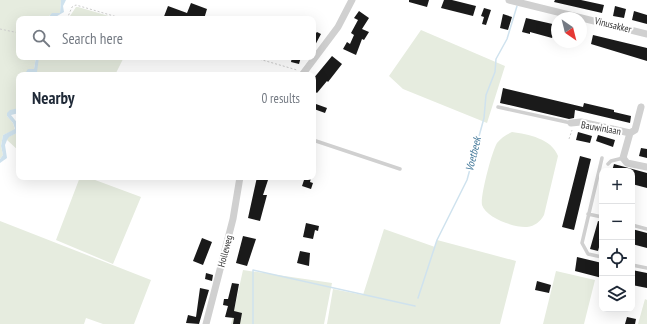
<!DOCTYPE html>
<meta charset="utf-8">
<style>
:root{--surface:#fff;--page:#f6f6f7;--text:#1f2937;--muted:#747a83;--line:#e0e1e3}
body{margin:0;font-family:"PT Sans Narrow",sans-serif;background:var(--page);color:var(--text)}
.controls{position:absolute;right:12px;bottom:12px;display:grid;overflow:hidden;border-radius:8px;box-shadow:0 4px 16px #0002}
.controls button{width:36px;height:36px;display:grid;place-items:center;padding:0;border:0;border-bottom:1px solid var(--line);background:var(--surface);color:var(--text);font:20px sans-serif}
.compass{position:absolute;left:551px;top:12px;width:36px;height:36px;border-radius:50%;background:var(--surface);box-shadow:0 4px 16px #0002;rotate:145deg}
.list{margin:0;padding:0;list-style:none}
h2{display:flex;justify-content:space-between;align-items:center;height:52px;margin:0;padding:0 16px;font-size:17px}
h2 small{font-size:13px;font-weight:400;color:var(--muted)}
.icon{flex:none;width:22px;height:22px;fill:none;stroke:currentColor;stroke-width:2;stroke-linecap:round;stroke-linejoin:round}
.map{position:relative;flex:none;width:647px;height:324px;overflow:hidden}
.search{position:absolute;background:var(--surface);box-shadow:0 4px 16px #0002;left:16px;top:16px;width:300px;height:44px;display:flex;align-items:center;gap:10px;box-sizing:border-box;padding:0 14px;border-radius:8px;color:var(--muted);font-size:15px}
.panel{position:absolute;background:var(--surface);box-shadow:0 4px 16px #0002;left:16px;top:72px;width:300px;height:108px;border-radius:8px}
.map>svg:first-child{display:block}
</style>
<div class="map">
<svg width="647" height="324" viewBox="0 0 647 324">
<rect width="100%" height="100%" fill="#fff"/>
<path fill="#e6ecdf" d="M0 0H61L60 13 50 15 47 19H19V57H36L34 69H30L24 75H19V108L14 110 7 116 13 123 15 130 3 135 1 146 3 155 0 159Z
M76 7H78L119 19H68Z
M421 30 505 66 487 123 403 89 389 76Z
M39 57H124L115 75H28L30 73H35Z
M19 132V151L7 140 8 137Z
M512 132C528 134 552 139 558 156L544 215C540 222 535 226 527 227 515 228 486 218 482 205 480 197 492 151 497 143 501 138 506 135 512 132Z
M80 177H87L141 197 113 264 56 240Z
M0 221 151 280 134 324H103L86 318 84 324H0Z
M384 229 435 247 437 240 516 261 500 324H327L333 289 363 295Z
M243 270 332 283 324 324H231Z
M556 271 595 280 584 324H543Z
M645 299 647 300V324H638Z"/>
<path fill="#cfe2ee" d="M61 0H66L63 6 64 12 52 19H47L52 13H60Z
M36 57H39L37 72 24 75 28 69H34Z
M19 108V113L11 115 19 125V132L9 137 7 140 5 145 7 158 0 163V159L3 155 1 146 3 135 15 129 13 123 7 116V113L10 110Z"/>
<g fill="none" stroke-linecap="round" stroke-linejoin="round">
<path stroke="#cfe2ee" stroke-width="1.5" d="M418 298 437 240 467 180 484 118 486 95 495 72 496 59 507 39 517 6
M253 324V270L415 306"/>
</g>
<path fill="#1a1a1a" d="M409 0H429L427 7 409 2Z
M444 0H452L476 6 473 16 441 8Z
M555 0H581L604 5 602 13 554 2Z
M191 3 207 9 204 19H163L168 6 187 13Z
M615 6 626 9 624 18 613 16Z
M484 8 491 10 486 25 482 24 484 17 481 16Z
M359 11 369 18 362 29 369 32 364 40 362 39 356 55 343 49 347 42 350 44 354 35 351 33 358 20 354 18Z
M634 11 647 15V24L632 20Z
M503 14 512 17 508 30 500 28Z
M526 18 557 25V37L553 36 552 38 530 32V34L522 32Z
M317 32 321 34 313 49V36Z
M593 35 647 48V61L591 44Z
M332 56 342 64 328 82 327 81 317 93 313 90V79Z
M292 57H301L299 64 291 62Z
M503 88 583 107 584 103 614 110V112L631 116 630 123 575 110 574 118 569 119 500 103Z
M316 104 327 108 325 113 314 109Z
M578 132 592 136 590 143 576 140Z
M598 135 615 140 613 147 596 141Z
M641 148 647 149V158L639 156Z
M580 156 591 159 574 230 562 227Z
M614 164 647 173V188L632 184V171H612Z
M257 177 268 180 263 195H267L260 221 248 218Z
M305 177 311 178 310 182 313 183 311 189 302 186Z
M598 221 602 222V236L598 251 590 249Z
M306 223 319 226 318 231 315 230 313 239 303 237Z
M632 229 647 233V248L632 244Z
M243 236 256 239 247 266 236 263Z
M202 238 212 242 203 265 193 261Z
M300 251 310 253 309 266 297 263Z
M577 257 602 263V278L575 271Z
M632 270 647 273V288L632 285Z
M206 273 213 275 212 281 205 279Z
M537 281 551 285 549 293 535 290Z
M232 283 239 284 234 311 242 313 240 324H233L234 318 225 317 228 306 223 305 224 299H228Z
M200 288 209 290 199 324 186 323 188 315 196 317Z
M627 317 636 319 635 324H625Z"/>
<g fill="none" stroke-linecap="round" stroke-linejoin="round">
<path stroke="#cdcdcd" stroke-width="1" stroke-dasharray="2 2" stroke-linecap="butt" d="M67 19 72 7 76 5 124 19
M0 29 19 33
M252 57 297 70
M569 139 572 130"/>
<path stroke="#d0d0d0" stroke-width="3.5" d="M498 107 571 123
M313 140 400 169
M602 158 582 243 588 254 602 257
M608 164 611 161 623 158
M588 214 602 217
M632 225 647 229
M632 265 647 268"/>
<path stroke="#d0d0d0" stroke-width="7" d="M509 0 647 34
M302 75 338 27 352 0
M571 123 581 122 630 133 623 158 627 163 647 167
M630 133 635 130 641 107
M206 324 233 219 240 177"/>
</g>
<g text-anchor="middle" dominant-baseline="central" stroke-width="4" stroke-linejoin="round" paint-order="stroke">
<g font-size="10" fill="#333" stroke="#fff">
<text transform="translate(613 25) rotate(14)">Vinusakker</text>
<text transform="translate(601 128) rotate(10)">Bauwinlaan</text>
<text transform="translate(225 251) rotate(-75)">Holleweg</text>
</g>
<g font-size="11" font-style="italic" fill="#3f7597" stroke="#fff">
<text transform="translate(473 154) rotate(-76)">Voetbeek</text>
</g>
</g>
</svg>
<div class="controls">
<button>+</button>
<button>−</button>
<button><svg class="icon" aria-label="locate" viewBox="0 0 24 24"><circle cx="12" cy="12" r="6"/><path d="M12 2v4M12 18v4M2 12h4M18 12h4"/></svg></button>
<button><svg class="icon" aria-label="layers" viewBox="0 0 24 24"><path d="M12 4l9 5-9 5-9-5zM3 14l9 5 9-5"/></svg></button>
</div>
<svg class="compass" viewBox="-18 -18 36 36"><path d="M0-13l5 13h-10z" fill="#e53935"/><path d="M0 13l5-13h-10z" fill="#747a83"/></svg>
<div class="search"><svg class="icon" aria-label="search" viewBox="0 0 24 24"><circle cx="10" cy="10" r="6"/><path d="M15 15l6 6"/></svg>Search here</div>
<section class="panel">
<h2>Nearby<small>0 results</small></h2>
<ul class="list">
</ul>
</section>
</div>
